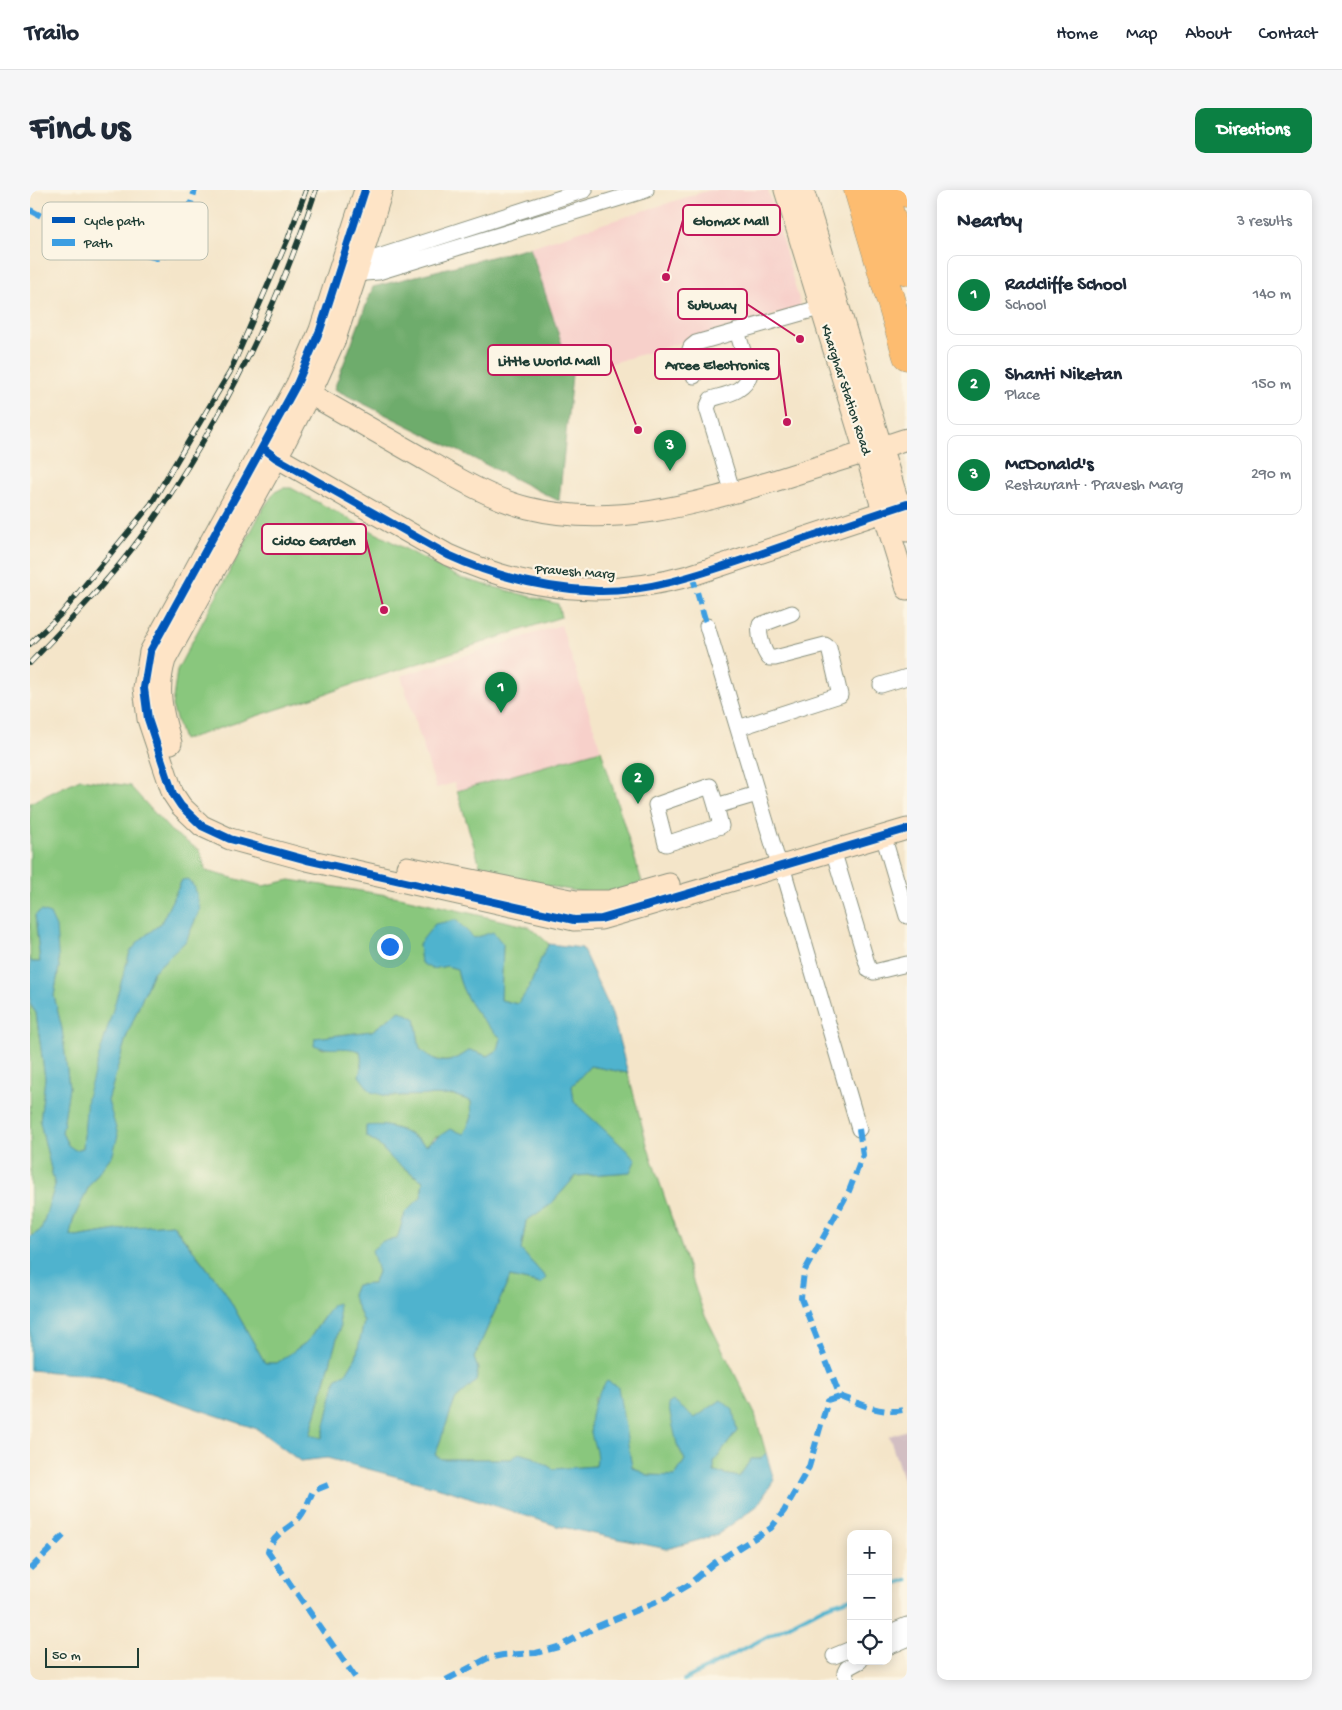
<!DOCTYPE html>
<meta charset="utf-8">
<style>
:root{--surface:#fff;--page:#f6f6f7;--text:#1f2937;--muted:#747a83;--line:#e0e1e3;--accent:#0b8043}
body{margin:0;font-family:"Gochi Hand",sans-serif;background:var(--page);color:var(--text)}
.controls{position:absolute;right:15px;bottom:15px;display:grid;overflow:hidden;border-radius:10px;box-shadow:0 2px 12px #0003}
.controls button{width:45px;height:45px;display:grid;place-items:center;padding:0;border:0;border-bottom:1px solid var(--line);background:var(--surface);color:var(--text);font:25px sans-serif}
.scale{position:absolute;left:15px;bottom:12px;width:94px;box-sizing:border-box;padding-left:5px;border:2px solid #1f3d34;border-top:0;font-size:14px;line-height:18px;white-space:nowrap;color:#1f3d34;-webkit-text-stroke:4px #fcf5e5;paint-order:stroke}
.you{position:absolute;left:359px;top:756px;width:18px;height:18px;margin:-12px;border:4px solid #fff;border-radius:50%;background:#1a73e8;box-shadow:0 0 0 8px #1a73e833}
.badge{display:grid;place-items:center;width:32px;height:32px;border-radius:50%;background:var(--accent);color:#fff;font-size:16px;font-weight:700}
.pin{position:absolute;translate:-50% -41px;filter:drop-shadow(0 1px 2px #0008)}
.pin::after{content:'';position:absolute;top:26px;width:18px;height:15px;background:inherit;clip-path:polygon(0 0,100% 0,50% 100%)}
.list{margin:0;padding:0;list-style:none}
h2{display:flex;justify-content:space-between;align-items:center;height:65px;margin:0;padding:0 20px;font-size:21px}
h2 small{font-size:16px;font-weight:400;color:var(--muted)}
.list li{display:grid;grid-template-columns:32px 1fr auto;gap:15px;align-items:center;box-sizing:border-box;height:80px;margin:0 10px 10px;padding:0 10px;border:1px solid var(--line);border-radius:10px}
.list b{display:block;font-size:19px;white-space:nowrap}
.list p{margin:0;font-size:16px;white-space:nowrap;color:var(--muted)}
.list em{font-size:16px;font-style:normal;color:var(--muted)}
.icon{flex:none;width:28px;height:28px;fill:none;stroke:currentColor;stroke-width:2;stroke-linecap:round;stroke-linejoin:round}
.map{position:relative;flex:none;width:877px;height:1490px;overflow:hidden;border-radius:10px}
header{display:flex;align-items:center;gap:30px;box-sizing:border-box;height:70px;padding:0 25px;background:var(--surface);border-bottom:1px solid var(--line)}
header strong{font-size:24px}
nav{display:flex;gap:28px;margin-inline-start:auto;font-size:18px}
.intro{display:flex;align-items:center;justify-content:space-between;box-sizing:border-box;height:120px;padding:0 30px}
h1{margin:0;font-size:35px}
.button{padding:12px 22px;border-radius:10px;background:var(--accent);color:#fff;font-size:18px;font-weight:700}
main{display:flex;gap:30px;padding:0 30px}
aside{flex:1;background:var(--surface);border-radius:10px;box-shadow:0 2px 12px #0003}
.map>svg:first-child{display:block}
</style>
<header>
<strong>Trailo</strong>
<nav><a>Home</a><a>Map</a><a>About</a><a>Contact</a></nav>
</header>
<div class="intro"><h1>Find us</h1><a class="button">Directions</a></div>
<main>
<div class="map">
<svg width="877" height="1490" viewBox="0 0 877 1490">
<rect width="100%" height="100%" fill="#fcf5e5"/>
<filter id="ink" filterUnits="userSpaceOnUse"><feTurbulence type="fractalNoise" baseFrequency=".02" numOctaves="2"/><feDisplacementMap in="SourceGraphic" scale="10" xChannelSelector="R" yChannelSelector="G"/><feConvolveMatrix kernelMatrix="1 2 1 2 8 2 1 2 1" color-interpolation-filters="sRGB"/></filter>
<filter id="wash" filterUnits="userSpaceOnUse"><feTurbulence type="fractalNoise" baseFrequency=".0096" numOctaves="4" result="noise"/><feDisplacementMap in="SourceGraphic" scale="20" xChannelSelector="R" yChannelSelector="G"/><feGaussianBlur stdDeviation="1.12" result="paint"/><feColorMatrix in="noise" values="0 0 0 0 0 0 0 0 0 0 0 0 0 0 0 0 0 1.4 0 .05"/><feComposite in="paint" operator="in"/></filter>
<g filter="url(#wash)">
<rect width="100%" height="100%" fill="#f4e5c9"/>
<path fill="#f7d0ca" d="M679 0H738L771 117 542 185 500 57Z
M531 435 571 560 427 601 424 593 406 598 371 486Z"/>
<path fill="#d2bec2" d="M877 1240V1302L859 1246Z"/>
<path fill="#89c77d" stroke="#548258" d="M253 298H261L430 388 528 414 531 427 153 550 142 516 147 480 234 317 245 302Z
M571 560 612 692 575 706 453 685 427 601Z
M50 589 100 596 141 641 170 661 176 681 233 696 260 690 370 707 500 737 519 754C506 775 504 795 488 814L471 810 473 754 444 748 389 754 391 773 402 779 417 776 427 779C432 808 450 829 471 848L468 860 458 866 440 860C419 875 410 875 390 859L385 828 370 821 342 841 285 848 292 859 316 856 330 861 332 873 329 886 357 906 423 905 441 911 442 927 434 944 405 947 396 955C375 940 362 933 336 937V946L347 953 364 971 393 991 391 1007 375 1023 367 1049 353 1051 348 1082 343 1094 326 1095 322 1105 334 1132 326 1167 317 1182 306 1189 292 1249 280 1246 310 1137 293 1128 278 1151 247 1173H235L194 1100 143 1034 105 1037 46 1047 40 1045 43 1030 60 994 83 964 81 925 78 911 96 848 123 782 156 751 170 719 152 690 131 733 109 751 100 762 55 934 53 958 44 960 38 955 32 943 39 897 32 839 24 806 29 777 5 726 10 772H2L0 769V613Z
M0 814 6 823 15 888 10 932 25 996 11 1040 1 1047Z
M560 876 598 883 618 958 673 1121 725 1224 736 1263 730 1269H721L709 1287 684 1282V1272L707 1241 691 1210 665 1228 647 1254 655 1270 645 1286 617 1285 602 1277 594 1239 565 1206 561 1241 568 1264 566 1276 523 1279 503 1267 489 1263 482 1269H411L405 1265 425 1210 446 1191 448 1179 444 1168 480 1087 511 1094 516 1088 491 1060 496 1031 520 1015 546 986 600 982 605 969 544 912 542 896Z"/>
<path fill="#6eac6c" stroke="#467450" d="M500 57 542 185 529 311 304 199 343 97Z"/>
<path fill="#4fb3ce" stroke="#377881" d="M158 689 165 698 170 719 156 751 123 782 96 848 78 911 88 945 83 964 60 994 43 1030 40 1045 46 1047 105 1037 142 1034 194 1100 235 1173H247L278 1151 302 1115 308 1113 310 1137 280 1245 292 1248 306 1189 317 1182 326 1167 334 1132 322 1105 326 1095 343 1094 348 1082 342 1060 353 1051 367 1049 375 1023 391 1007 393 991 364 971 347 953 336 946V936C362 933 374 941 396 955L420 939 434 944 442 927 441 911 423 905 357 906 341 902 329 886 332 873 330 861C312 855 299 862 284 855L285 848 342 841 370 821 385 828 390 859C410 876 419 875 440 860L458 866 468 860 471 848C450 829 432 808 427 779L417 776 402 779 391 773 389 754 405 734 426 730 444 748 463 742 473 754 471 810 487 814C504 797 506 773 519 754L552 758 581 821 598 883 560 876 542 896 544 912 606 969 600 982 546 986 520 1015 496 1031 491 1060 516 1088 511 1094 480 1087 444 1168 448 1179 446 1191 425 1210 405 1265 411 1269H481L489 1263 503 1267 523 1279 566 1276C569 1263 563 1255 561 1242 558 1224 566 1205 577 1191L588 1197 602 1277 617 1285 645 1286 655 1270 647 1254 638 1214 643 1211 665 1228 691 1210 703 1220 707 1241 684 1272V1282L709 1287 721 1269H730L736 1263 744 1290 727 1316 687 1345 637 1359 527 1336 417 1300 297 1268 270 1271 227 1239 69 1186 0 1180V1047L11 1040 25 996 10 932 15 888 6 823 0 814V769L2 772H10L5 725 11 721 20 724 26 737 29 777 24 806 32 839 39 897 32 943 38 955 45 960 53 958 57 907 100 762 109 751 131 733 152 690Z"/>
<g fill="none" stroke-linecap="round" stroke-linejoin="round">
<path stroke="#4fb3ce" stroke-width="4" d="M858 1396 877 1390
M654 1490 794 1417 821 1408"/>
</g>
</g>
<g filter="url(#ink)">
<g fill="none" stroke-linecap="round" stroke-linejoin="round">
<g stroke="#8a917e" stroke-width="17">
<path id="street" d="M327 58 338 68H345L555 0
M322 72 335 83 348 82 616 0
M664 186 658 165 661 157 666 153 789 118
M703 303 677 218 681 209C697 204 715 202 720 184L707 141
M677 436 746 665 752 676 829 939
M851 495 877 487
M708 538 810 505 799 458 795 455 745 468H739C733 461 728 444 730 435L762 423
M686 616 691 636 636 654 626 615 680 596 686 616 727 604
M853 645 877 726
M803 660 839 780 844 782 877 774
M858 1443 877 1435
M858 1457 877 1449
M804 1466 821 1459
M817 1490 815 1482 817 1478 830 1471"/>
</g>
<g stroke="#8a917e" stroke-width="23">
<path id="secondary" d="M335 0 290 140 267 194 120 462 114 498 118 529 143 604 151 616 172 636 200 649 277 670 544 730 571 729 585 725 877 639
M755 0 877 399
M773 0 877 341
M269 195 280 204C317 225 355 247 392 268 425 287 461 309 498 318 583 339 665 314 747 290 790 276 834 263 877 249
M236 261 418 365C500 402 576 409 662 385L877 314
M141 553C132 524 126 500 135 470L254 254 287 189 305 149 324 92 352 0
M377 677 546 711H579L639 694"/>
</g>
<g stroke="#8a917e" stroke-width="29">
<path id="highway" d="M828 0 877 166
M853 0 877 81
M876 0 877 3"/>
</g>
<use href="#street" stroke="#fff" stroke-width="15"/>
<use href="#secondary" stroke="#fee4c6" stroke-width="21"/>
<use href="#highway" stroke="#fdbc70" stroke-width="28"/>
<g stroke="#1f3d34" stroke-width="5.5">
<path id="rail" d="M0 454 32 423 121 314 200 182 258 49 276 0
M0 473C46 425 93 376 130 320 196 221 249 113 286 0"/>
</g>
<use href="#rail" stroke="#fcf5e5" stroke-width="4" stroke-dasharray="11" stroke-linecap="butt"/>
<path stroke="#3c9ee2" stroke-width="6" stroke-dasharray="12 6" stroke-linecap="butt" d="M0 20 58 51 127 68 146 62 165 0
M662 385 677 436
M829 939 833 965 819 1001 774 1082 771 1108 810 1206C832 1214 853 1226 877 1219
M298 1295 283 1301C279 1310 276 1319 270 1327 258 1340 243 1343 238 1362L327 1490
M0 1379 36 1343
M416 1490 458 1468 473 1465 506 1463 528 1457 568 1436 636 1408 658 1395 684 1373 741 1338 754 1321 779 1277 798 1210 810 1206"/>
<g stroke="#fcf5e5" stroke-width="11">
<path id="cycleway" d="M335 0 290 140 267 194 120 462 114 498 118 529 143 604 151 616 172 636 200 649 277 670 544 730 571 729 585 725 877 639
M233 258 246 268 418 365C466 387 515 399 568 401 623 402 679 381 730 364 779 347 828 330 877 314"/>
</g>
<use href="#cycleway" stroke="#0057b8" stroke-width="8"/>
</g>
</g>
<g text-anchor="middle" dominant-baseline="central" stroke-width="4.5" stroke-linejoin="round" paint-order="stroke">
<g font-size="14" fill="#1f3d34" stroke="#fcf5e5">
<text transform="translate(815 200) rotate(72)">Kharghar Station Road</text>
<text transform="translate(545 383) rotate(4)">Pravesh Marg</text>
</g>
</g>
<rect x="12" y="12" width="166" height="58" rx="8" fill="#fcf5e5" stroke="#babeb0" stroke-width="1"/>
<rect x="22" y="27" width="23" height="6" fill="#0057b8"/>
<rect x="22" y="49" width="23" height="7" fill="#3c9ee2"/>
<g font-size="14" fill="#1f3d34">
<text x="54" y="35">Cycle path</text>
<text x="54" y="57">Path</text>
</g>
<path fill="none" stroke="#c2185b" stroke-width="2" d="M636 87L653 30M770 149L717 114M608 240L581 170M757 232L749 174M354 420L336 349"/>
<g fill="#c2185b" stroke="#fcf5e5" stroke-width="2">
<circle cx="636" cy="87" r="5"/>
<circle cx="770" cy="149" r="5"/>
<circle cx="608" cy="240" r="5"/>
<circle cx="757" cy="232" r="5"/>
<circle cx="354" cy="420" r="5"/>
</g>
<g fill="#fcf5e5" stroke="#c2185b" stroke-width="2">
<rect x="653" y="15" width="97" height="30" rx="5"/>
<rect x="648" y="99" width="69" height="30" rx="5"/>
<rect x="458" y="155" width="123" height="30" rx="5"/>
<rect x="625" y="159" width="124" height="30" rx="5"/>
<rect x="232" y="334" width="104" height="30" rx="5"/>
</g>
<g font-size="15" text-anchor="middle" font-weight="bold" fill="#1f3d34">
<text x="701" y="35">Glomax Mall</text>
<text x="682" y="119">Subway</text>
<text x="519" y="175">Little World Mall</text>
<text x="687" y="179">Arcee Electronics</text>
<text x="284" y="355">Cidco Garden</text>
</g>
</svg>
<div class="controls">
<button>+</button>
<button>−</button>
<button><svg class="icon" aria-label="locate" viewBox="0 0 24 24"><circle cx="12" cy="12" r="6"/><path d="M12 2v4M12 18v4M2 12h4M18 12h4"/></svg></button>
</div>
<div class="scale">50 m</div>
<div class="you"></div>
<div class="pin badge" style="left:471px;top:523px">1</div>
<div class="pin badge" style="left:608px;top:614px">2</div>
<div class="pin badge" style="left:640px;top:281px">3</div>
</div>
<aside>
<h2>Nearby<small>3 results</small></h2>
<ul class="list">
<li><span class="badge">1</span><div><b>Radcliffe School</b><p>School</p></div><em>140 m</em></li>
<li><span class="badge">2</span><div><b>Shanti Niketan</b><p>Place</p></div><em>150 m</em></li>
<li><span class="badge">3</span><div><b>McDonald's</b><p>Restaurant · Pravesh Marg</p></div><em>290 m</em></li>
</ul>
</aside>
</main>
